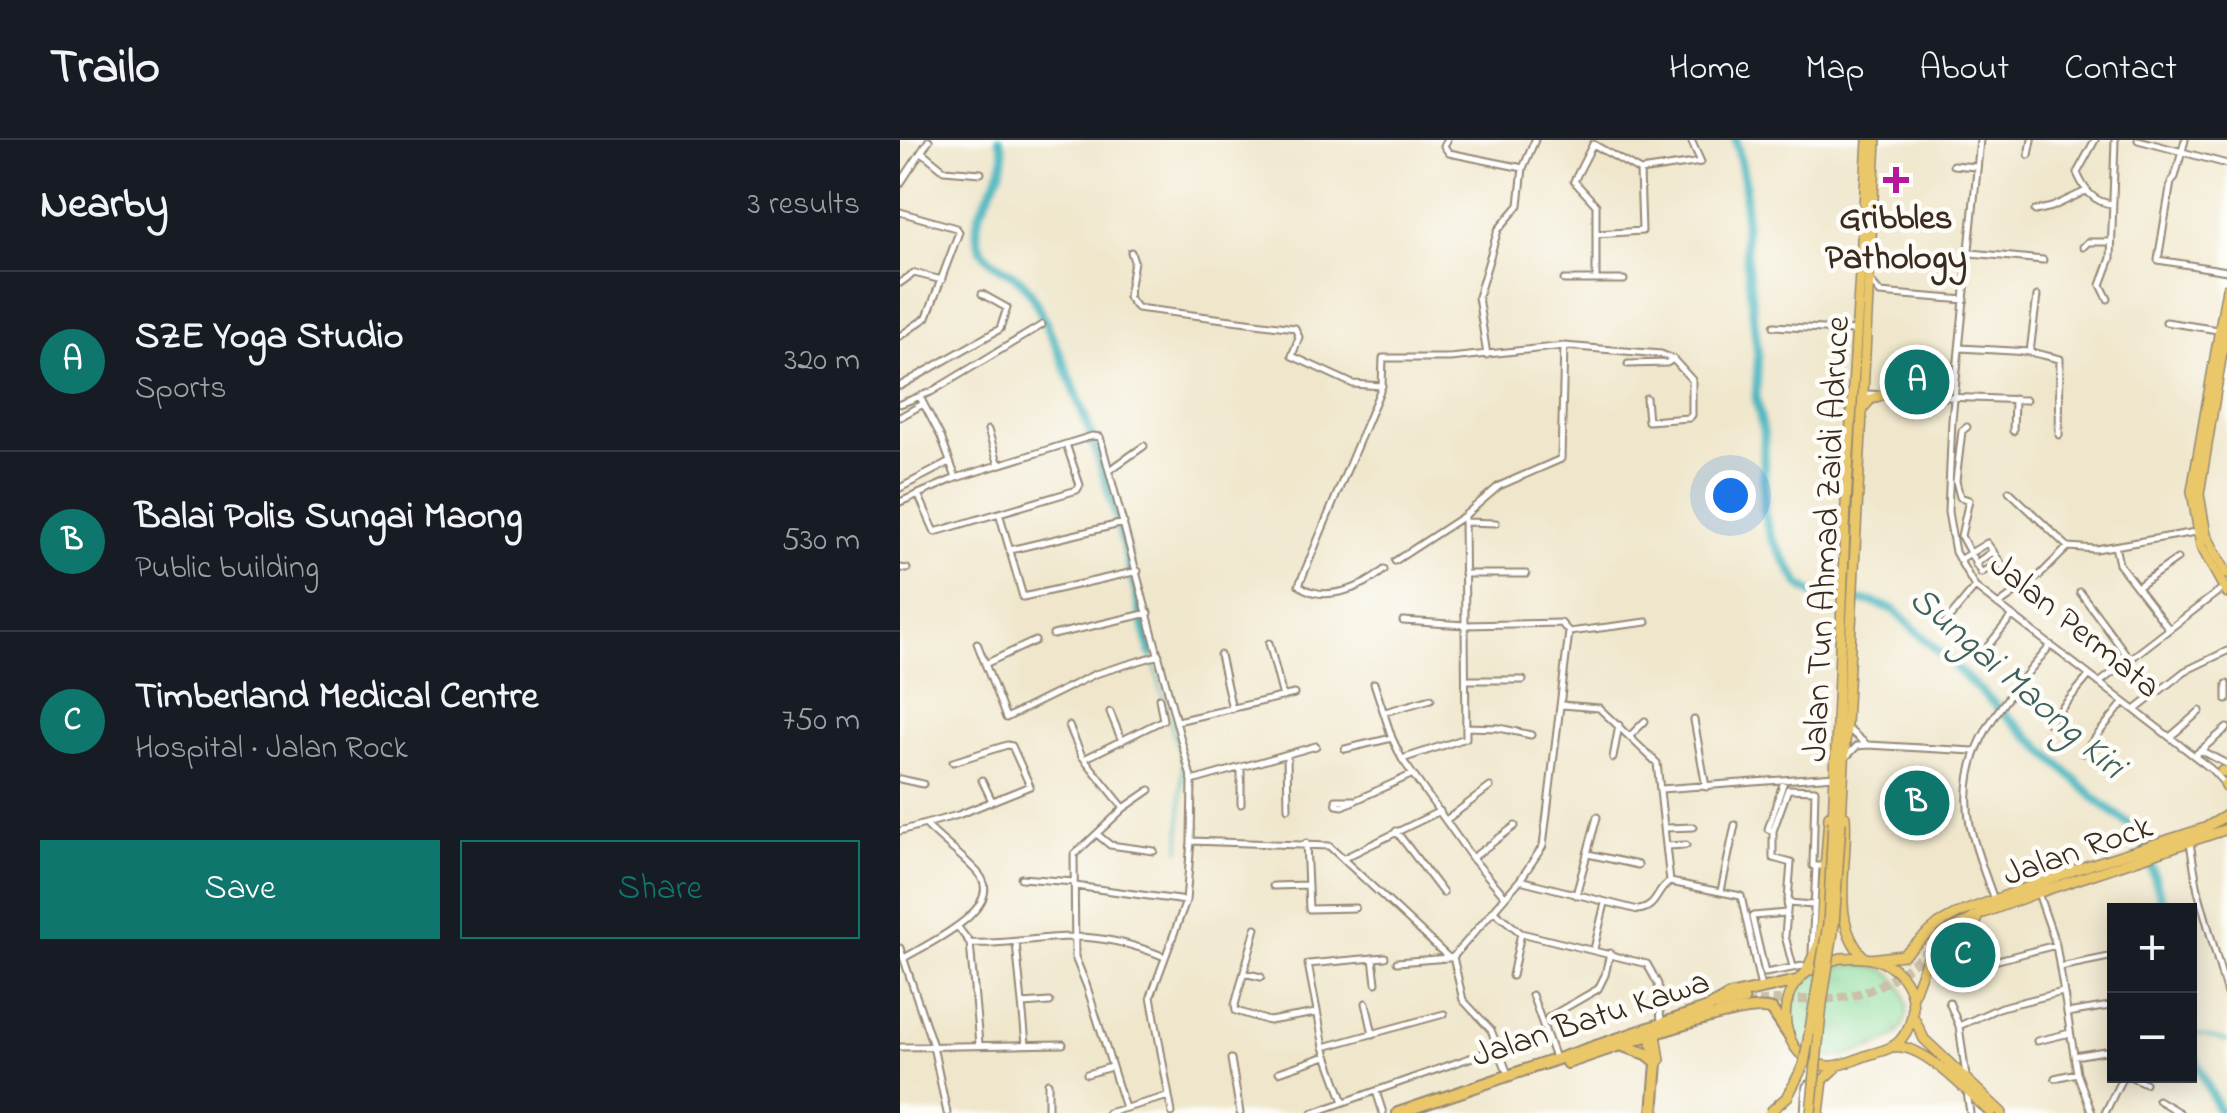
<!DOCTYPE html>
<meta charset="utf-8">
<style>
:root{--surface:#171b24;--page:#242831;--text:#f1f3f6;--muted:#9ea1a6;--line:#363941;--accent:#0f766e}
body{margin:0;font-family:"Indie Flower",sans-serif;background:var(--page);color:var(--text)}
.controls{position:absolute;right:30px;bottom:30px;display:grid;overflow:hidden;border-radius:0px;box-shadow:0 5px 25px #0003}
.controls button{width:90px;height:90px;display:grid;place-items:center;padding:0;border:0;border-bottom:2px solid var(--line);background:var(--surface);color:var(--text);font:50px sans-serif}
.you{position:absolute;left:830px;top:355px;width:35px;height:35px;margin:-25px;border:8px solid #fff;border-radius:50%;background:#1a73e8;box-shadow:0 0 0 15px #1a73e833}
.badge{display:grid;place-items:center;width:65px;height:65px;border-radius:50%;background:var(--accent);color:#fff;font-size:32px;font-weight:700}
.pin{position:absolute;translate:-50% -50%;border:5px solid #fff;box-shadow:0 2px 10px #0006}
.list{margin:0;padding:0;list-style:none}
h2{display:flex;justify-content:space-between;align-items:center;height:130px;margin:0;padding:0 40px;font-size:42px}
h2 small{font-size:32px;font-weight:400;color:var(--muted)}
.list li{display:grid;grid-template-columns:65px 1fr auto;gap:30px;align-items:center;box-sizing:border-box;height:180px;padding:0 40px;border-top:2px solid var(--line)}
.list b{display:block;font-size:38px;white-space:nowrap}
.list p{margin:0;font-size:32px;white-space:nowrap;color:var(--muted)}
.list em{font-size:32px;font-style:normal;color:var(--muted)}
.actions{display:flex;gap:20px;padding:30px 40px}
.actions a{flex:1;padding:22px 0;border:2px solid var(--accent);border-radius:0px;text-align:center;font-size:35px;color:var(--accent)}
.actions .main{background:var(--accent);color:#fff}
.map{position:relative;flex:none;width:1327px;height:973px;overflow:hidden}
header{display:flex;align-items:center;gap:60px;box-sizing:border-box;height:140px;padding:0 50px;background:var(--surface);border-bottom:2px solid var(--line)}
header strong{font-size:48px}
nav{display:flex;gap:55px;margin-inline-start:auto;font-size:35px}
main{display:flex}
aside{flex:1;background:var(--surface)}
.map>svg:first-child{display:block}
</style>
<header>
<strong>Trailo</strong>
<nav><a>Home</a><a>Map</a><a>About</a><a>Contact</a></nav>
</header>
<main>
<aside>
<h2>Nearby<small>3 results</small></h2>
<ul class="list">
<li><span class="badge">A</span><div><b>SZE Yoga Studio</b><p>Sports</p></div><em>320 m</em></li>
<li><span class="badge">B</span><div><b>Balai Polis Sungai Maong</b><p>Public building</p></div><em>530 m</em></li>
<li><span class="badge">C</span><div><b>Timberland Medical Centre</b><p>Hospital · Jalan Rock</p></div><em>750 m</em></li>
</ul>
<div class="actions"><a class="main">Save</a><a>Share</a></div>
</aside>
<div class="map">
<svg width="1327" height="973" viewBox="0 0 1327 973">
<defs>
<pattern id="grass-tufts" width="24" height="20" patternUnits="userSpaceOnUse" patternTransform="scale(2.5)"><rect width="24" height="20" fill="#8adc9c"/><path d="M3 7l-1-3M5 7V3M7 7l1-3M15 17l-1-3M17 17v-4M19 17l1-3" fill="none" stroke="#78bd86"/></pattern>
</defs>
<rect width="100%" height="100%" fill="#fdfcf7"/>
<filter id="ink" filterUnits="userSpaceOnUse"><feTurbulence type="fractalNoise" baseFrequency=".01" numOctaves="2"/><feDisplacementMap in="SourceGraphic" scale="20" xChannelSelector="R" yChannelSelector="G"/><feConvolveMatrix kernelMatrix="1 2 1 2 8 2 1 2 1" color-interpolation-filters="sRGB"/></filter>
<filter id="wash" filterUnits="userSpaceOnUse"><feTurbulence type="fractalNoise" baseFrequency=".0048" numOctaves="4" result="noise"/><feDisplacementMap in="SourceGraphic" scale="40" xChannelSelector="R" yChannelSelector="G"/><feGaussianBlur stdDeviation="2.25" result="paint"/><feColorMatrix in="noise" values="0 0 0 0 0 0 0 0 0 0 0 0 0 0 0 0 0 1.4 0 .05"/><feComposite in="paint" operator="in"/></filter>
<g filter="url(#wash)">
<rect width="100%" height="100%" fill="#efe6cb"/>
<path fill="url(#grass-tufts)" stroke="#62835d" stroke-width="2.5" d="M955 824C966 825 976 826 986 831 1008 844 1016 879 994 897 984 905 970 908 958 912 942 917 930 920 913 916L893 892V855L916 833Z"/>
<g fill="none" stroke-linecap="round" stroke-linejoin="round">
<path stroke="#43b3bc" stroke-width="2.5" d="M251 513 282 624 280 710
M1290 892 1327 901"/>
<path stroke="#43b3bc" stroke-width="9" d="M99 0C119 34 63 66 80 106 88 127 112 129 125 145 134 157 141 173 147 186 196 288 225 403 251 513
M836 0 845 42V104L858 216 856 257 864 296V374L871 397 900 445 917 456 971 462 993 469 1198 661 1240 692 1265 770
M1290 908 1320 973"/>
</g>
</g>
<g filter="url(#ink)">
<g fill="none" stroke-linecap="round" stroke-linejoin="round">
<path stroke="#cbc0a8" stroke-width="9" stroke-dasharray="9 4.5" stroke-linecap="butt" d="M845 864C876 858 906 861 938 858 983 853 1016 821 1049 792"/>
<g stroke="#958874" stroke-width="9">
<path id="minor" d="M547 0 544 6 549 13 623 28
M1080 0 1052 280 1048 372 1055 412 1075 447 1311 629 1325 644
M1195 0 1177 33C1184 49 1193 63 1213 64
M1238 0 1327 24
M1285 0 1275 37 1271 42 1258 120 1327 131
M22 12 44 30 81 33
M1129 15 1132 0
M1053 25 1076 27
M0 44 29 0
M1135 71 1152 67 1186 51
M0 72 56 88 59 92 27 177 0 196
M696 94 742 91 740 31
M1183 107 1188 102H1211
M231 112 234 121 228 157 237 168 395 188 399 197 392 216 453 244 482 246
M1071 113 1143 120
M664 140H724
M696 140V65L674 41 693 4 740 31 801 22 791 0
M970 141 980 153 1065 160
M0 143 14 133 42 140
M1208 159 1201 145 1211 118 1215 0
M1266 182 1318 190
M874 186 955 191
M1060 208 1130 212 1160 219 1159 295
M1130 212 1137 156
M587 215 578 157 598 90 619 65 623 28 635 0
M728 224 767 223 773 219
M0 246 100 189 107 168 82 154
M964 254 1126 260
M20 257 41 297 56 338
M0 264 31 252 142 185
M0 277 23 264
M1067 287 1062 291 1056 341 1060 357 1069 360 1061 396 1081 433 1100 421
M88 290 99 325
M1113 291 1114 259
M210 330 244 306
M0 348 50 322
M1109 351 1168 407 1196 409 1296 392
M18 354 35 392 177 350 180 345 166 304
M0 362 56 338 192 296 200 297 292 641 291 701 286 761 251 856 272 973
M100 376 123 457 238 431
M564 382 596 383
M1215 406 1219 424 1269 489
M110 410 224 383
M1059 420 1087 403 1116 445
M495 421 564 376 599 346 661 319 664 206
M1075 424 1093 411
M0 428 7 429
M484 430C464 448 423 464 399 445L482 246 483 218H550L664 206 761 214 773 219 792 240V275L789 278 748 281 746 258
M564 434H626
M1237 447 1277 419
M1180 452 1229 518
M1098 465 1139 436 1168 407
M503 481 565 485 661 483 669 492 643 706 620 740 553 817
M1042 487 1075 447
M669 492 747 482
M153 495 249 473
M77 503 106 578 195 534 259 515
M369 503 383 557
M320 515 332 569
M1080 516 1112 476
M85 524 135 501
M566 540H623
M474 543 492 598 502 619 572 718 604 755
M1199 543 1323 448
M1327 544V560
M1235 570 1285 531 1327 511
M210 572 222 601
M485 572 531 559
M794 580 806 647
M277 581 394 554
M1149 583 1189 536
M169 586 182 616 224 668
M566 587 599 588 631 595
M948 589 966 604
M730 596 745 581
M1270 597 1300 571
M445 609 492 598
M1300 610 1327 624
M1183 613 1224 562
M387 616 388 668
M947 616 957 606 968 605 1074 611
M1294 616 1327 588
M186 618 263 580 259 558
M713 618 719 585
M502 619 566 598 564 376
M341 628V664
M0 639 23 644
M82 640 92 661
M292 641 416 606
M761 649 935 636
M436 660 437 665 443 666 511 635
M436 660H454
M546 680 590 647
M766 688 794 687
M0 691 58 675 130 646 112 606 107 605 53 622
M496 691 543 753
M873 691 868 689 884 641
M198 695 210 705 254 711
M291 701 429 706 549 818 553 817 563 860 591 890 608 934
M406 703 409 769 455 768
M1290 703 1298 751 1327 854
M768 706 786 705
M688 714 738 725
M444 718 540 671
M572 718 615 686
M121 738 174 742
M620 740 738 770C758 768 756 749 770 742L757 623 699 568 662 565
M770 742 841 756 861 848
M175 746 286 761
M373 746 408 745
M821 751 835 685
M1138 753 1156 805 1177 933 1192 973
M676 755 697 677
M1094 760C1086 736 1075 710 1070 685 1056 607 1105 561 1151 505
M887 763 914 765
M594 771 621 793 747 824 758 844 761 882
M853 776 886 773
M852 777 865 833 903 826
M57 786 70 803C105 805 138 797 173 797 205 797 236 805 265 817
M356 788 335 865 336 871 369 881 416 873
M70 803 79 904
M116 803 126 904
M0 808 33 906 47 973
M694 809 705 763
M912 813 916 726
M4 818C27 804 108 768 78 733 62 715 41 701 25 684
M473 818 476 843
M497 822 549 818
M1090 822 1156 805
M893 827 885 796 891 723 873 718V691L888 649 915 650 913 726H925
M1160 827 1214 816
M344 833 361 837
M612 836 621 793
M632 855 655 918
M1049 862 1059 886 1066 936
M466 863 473 894
M123 864 150 862
M1167 873 1210 866
M649 877 698 849 705 835 710 813
M1059 886 1101 867 1163 852
M1137 901 1170 893
M1 907 163 904
M424 907 544 874
M1174 916 1205 911
M331 919 340 973
M379 932 426 916
M187 934 211 927
M1229 936 1245 943
M1155 938 1177 933
M148 943V973
M476 951 483 973
M1067 952 1070 973
M1258 960 1280 973
M444 962 424 907 408 824 485 817
M225 968 187 847 175 817 174 715 224 668 250 650
M208 973 269 956
M413 973 598 908
M904 973 906 946 915 939
M1205 973 1223 936"/>
</g>
<g stroke="#958874" stroke-width="12">
<path id="major" d="M1327 148 1292 351 1301 406 1327 453
M1327 182 1299 354 1306 395 1327 434
M963 268 971 259 984 254
M1322 631 1327 632
M1325 644 1327 648
M945 676C949 722 928 783 965 818
M933 681 946 364 968 0
M941 682 976 0
M1049 792 1081 774 1134 754 1327 689
M941 818C954 817 968 817 980 821 1012 832 1023 871 1002 898 994 909 981 911 968 915 956 919 944 926 931 926 887 927 871 867 900 838 910 828 927 822 941 818Z
M970 819 1003 815 1039 784 1059 773 1174 730 1305 688 1327 675
M906 832 920 801 929 676
M1014 853 1026 821 1077 781
M816 866 844 860
M1014 878 1024 899 1102 973
M750 889 756 894 760 920
M993 907C1023 902 1068 953 1091 973
M919 973 923 940 936 928"/>
</g>
<g stroke="#958874" stroke-width="14">
<path id="highway" d="M751 896 757 923 753 973
M723 906 747 914 757 922
M667 923C703 912 844 858 872 870L888 894
M498 973 808 868 829 856 897 841"/>
</g>
<use href="#minor" stroke="#fff" stroke-width="5"/>
<use href="#major" stroke="#eac769" stroke-width="9"/>
<use href="#highway" stroke="#eac769" stroke-width="10"/>
<g stroke="#958874" stroke-width="12" stroke-linecap="butt">
<path id="major-bridge" d="M869 973 888 956 904 924 928 784 933 681
M911 973 922 864 934 785 941 682"/>
</g>
<use href="#major-bridge" stroke="#eac769" stroke-width="9"/>
</g>
</g>
<path fill="#b5179e" stroke="#fdfcf7" stroke-width="4" d="M991 25h10v10h10v10h-10v10h-10v-10h-10v-10h10z"/>
<g text-anchor="middle" dominant-baseline="central" stroke-width="9" stroke-linejoin="round" paint-order="stroke">
<g font-size="35" font-weight="bold" fill="#3b2a1e" stroke="#fdfcf7">
<text x="996" y="79">Gribbles<tspan x="996" dy="40">Pathology</tspan></text>
</g>
<g font-size="35" fill="#3b2a1e" stroke="#fdfcf7">
<text transform="translate(928 399) rotate(-87)">Jalan Tun Ahmad Zaidi Adruce</text>
<text transform="translate(1174 487) rotate(39)">Jalan Permata</text>
<text transform="translate(1178 712) rotate(-19)">Jalan Rock</text>
<text transform="translate(691 880) rotate(-18)">Jalan Batu Kawa</text>
</g>
<g font-size="38" font-style="italic" fill="#3e615d" stroke="#fdfcf7">
<text transform="translate(1116 544) rotate(41)">Sungai Maong Kiri</text>
</g>
</g>
</svg>
<div class="controls">
<button>+</button>
<button>−</button>
</div>
<div class="you"></div>
<div class="pin badge" style="left:1017px;top:242px">A</div>
<div class="pin badge" style="left:1017px;top:663px">B</div>
<div class="pin badge" style="left:1063px;top:815px">C</div>
</div>
</main>
